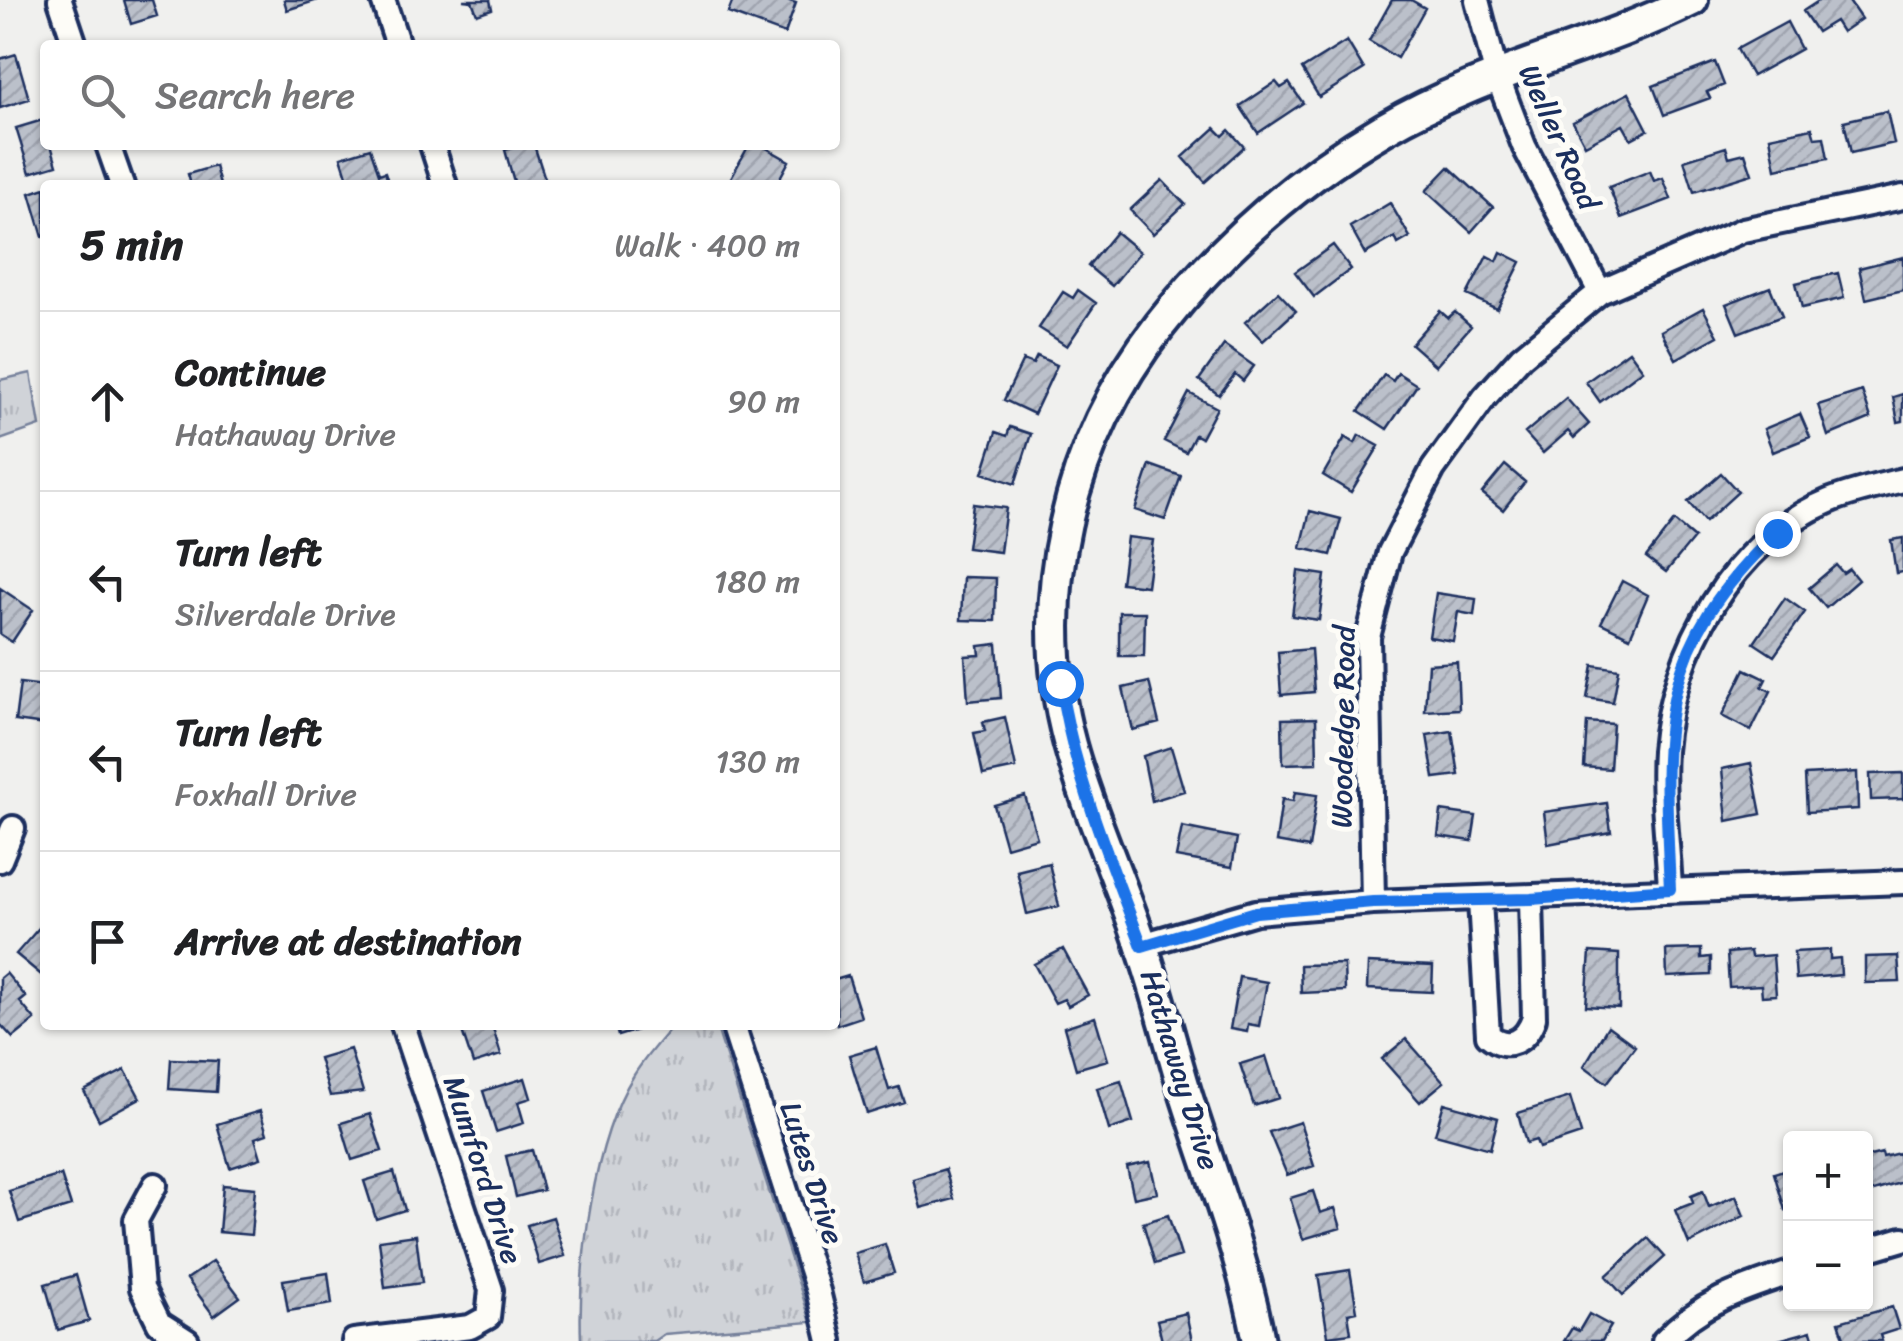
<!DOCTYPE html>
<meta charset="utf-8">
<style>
:root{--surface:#fff;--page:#f2f2f2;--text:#202124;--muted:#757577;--line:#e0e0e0}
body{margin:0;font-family:Sriracha,sans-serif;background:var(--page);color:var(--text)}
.controls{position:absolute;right:30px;bottom:30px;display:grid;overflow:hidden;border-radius:10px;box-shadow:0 2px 8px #0004}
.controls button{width:90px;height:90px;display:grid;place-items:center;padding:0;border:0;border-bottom:2px solid var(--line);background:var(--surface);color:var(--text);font:50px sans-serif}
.stop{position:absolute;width:30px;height:30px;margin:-22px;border:8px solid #1a73e8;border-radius:50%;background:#fff}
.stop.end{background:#1a73e8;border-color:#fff;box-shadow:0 2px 10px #0008}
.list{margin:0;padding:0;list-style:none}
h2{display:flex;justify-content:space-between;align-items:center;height:130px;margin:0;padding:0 40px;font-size:42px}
h2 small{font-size:32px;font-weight:400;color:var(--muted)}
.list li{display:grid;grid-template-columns:65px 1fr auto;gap:30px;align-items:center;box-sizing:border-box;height:180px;padding:0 40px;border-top:2px solid var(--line)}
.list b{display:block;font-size:38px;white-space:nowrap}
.list p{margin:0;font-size:32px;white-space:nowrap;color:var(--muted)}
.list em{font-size:32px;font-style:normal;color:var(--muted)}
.icon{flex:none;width:55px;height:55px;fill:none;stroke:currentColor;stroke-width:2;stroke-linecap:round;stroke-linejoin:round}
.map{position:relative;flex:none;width:1903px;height:1341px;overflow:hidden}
.search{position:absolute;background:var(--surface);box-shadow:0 2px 8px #0004;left:40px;top:40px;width:800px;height:110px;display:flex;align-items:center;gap:25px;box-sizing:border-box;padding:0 35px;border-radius:10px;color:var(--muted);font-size:38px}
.panel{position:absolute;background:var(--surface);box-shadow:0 2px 8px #0004;left:40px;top:180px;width:800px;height:850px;border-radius:10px}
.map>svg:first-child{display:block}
</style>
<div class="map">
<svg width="1903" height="1341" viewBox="0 0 1903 1341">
<defs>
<pattern id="grass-tufts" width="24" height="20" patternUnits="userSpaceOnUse" patternTransform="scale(2.5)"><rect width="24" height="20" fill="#d0d3d8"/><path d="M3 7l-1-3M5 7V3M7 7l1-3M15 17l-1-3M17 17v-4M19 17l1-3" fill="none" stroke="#b2b5bc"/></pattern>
<pattern id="building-hatch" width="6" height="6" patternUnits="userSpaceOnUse" patternTransform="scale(2.5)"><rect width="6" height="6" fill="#bbc0ca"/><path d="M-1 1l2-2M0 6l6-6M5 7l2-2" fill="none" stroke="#a0a5b0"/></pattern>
</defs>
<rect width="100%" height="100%" fill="#f0f0ee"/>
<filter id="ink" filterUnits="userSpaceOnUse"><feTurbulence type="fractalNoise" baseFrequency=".01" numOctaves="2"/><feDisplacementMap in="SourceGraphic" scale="20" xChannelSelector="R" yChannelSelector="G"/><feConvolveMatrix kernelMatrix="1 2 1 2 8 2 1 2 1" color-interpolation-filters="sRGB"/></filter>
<g filter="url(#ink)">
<path fill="url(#grass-tufts)" stroke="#76819b" stroke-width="2.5" d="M31 373 40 426 0 440V380Z
M673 1025H716L811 1322 664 1334 654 1341H581C578 1264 593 1140 634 1075 645 1057 660 1041 673 1025Z"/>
<path fill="url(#building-hatch)" stroke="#1b2f5e" stroke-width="2.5" d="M124 0H152L157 16 131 24Z
M284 0H314L315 1 287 10Z
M463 0H490L492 9 477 14 472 1Z
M733 0H787L796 3 785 34 728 13Z
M1392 0H1411L1425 8 1397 58 1369 41Z
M1820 0H1848L1861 19 1842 32 1835 21 1817 32 1803 11Z
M1787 22 1801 49 1752 76 1737 49Z
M1347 41 1364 69 1319 97 1302 69Z
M16 54 29 99 0 108V59Z
M1715 62 1724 85 1707 92 1710 98 1664 115 1653 86Z
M1276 82 1281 88 1289 83 1303 103 1258 133 1240 106Z
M1629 93 1648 130 1631 139 1623 125 1585 145 1573 122Z
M1887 111 1894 143 1851 153 1844 121Z
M43 120 45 145H51L57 165 30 173 16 128Z
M1215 128 1223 136 1229 130 1244 147 1205 182 1183 157Z
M1812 128 1815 138 1824 137 1828 158 1776 169 1770 137Z
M522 145H534L547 185H515L505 150Z
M749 145H761L789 161 776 185H727Z
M1726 147 1729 157 1745 153 1752 174 1694 192 1684 160Z
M370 148 379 174 385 172 389 185H350L341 157Z
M215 166 220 185H191L188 174Z
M1449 167 1493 207 1471 232 1426 191Z
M1650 171 1654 181 1663 178 1671 199 1621 218 1609 187Z
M1162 180 1185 204 1153 234 1130 210Z
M45 188V237H43L30 193Z
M1390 203 1410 237 1398 244 1395 237 1365 254 1350 227Z
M1116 232 1140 252 1112 286 1088 266Z
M1333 245 1351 269 1314 297 1295 272Z
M1501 252 1521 262 1497 309 1467 295 1487 256 1497 261Z
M1903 257V290L1866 299 1859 268Z
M1838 273 1844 298 1802 308 1796 283Z
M1770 287 1782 316 1738 333 1726 304Z
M1078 290 1096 303 1067 346 1039 328 1063 292 1073 298Z
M1278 292 1296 311 1263 341 1245 322Z
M1703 308 1718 336 1676 359 1661 331Z
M1440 311 1448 318 1455 312 1471 326 1436 366 1411 344Z
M1224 345 1254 366 1243 381 1235 374 1219 395 1199 380Z
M1629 351 1643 370 1600 402 1586 382Z
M1037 356 1057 365 1034 414 1004 400 1023 360 1033 364Z
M1398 373 1417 385 1387 429 1359 411 1384 375 1393 381Z
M1862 391 1871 418 1828 436 1818 405Z
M1189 393 1217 408 1201 438 1195 435 1186 452 1164 441Z
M1903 394V421L1898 422 1893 397Z
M1566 398 1589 424 1574 438 1568 431 1543 453 1525 433Z
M1800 414 1810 437 1773 452 1764 429Z
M1010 427 1031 434 1015 484 983 473 996 432 1007 436Z
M1359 435 1379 446 1351 492 1323 475 1345 437 1355 443Z
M1150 465 1181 476 1165 520 1135 510Z
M1505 465 1525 482 1503 510 1482 493Z
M1721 473 1738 492 1705 522 1688 502Z
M973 504 1006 508 1000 552 967 548Z
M1310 511 1341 519 1331 555 1301 548Z
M1674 521 1694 538 1666 572 1646 557Z
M1127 537 1153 540 1147 586 1121 583Z
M1903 538V572L1896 573 1891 540Z
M1836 565 1843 573 1849 569 1858 580 1826 608 1809 588Z
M1298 571 1325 575 1319 620 1292 616Z
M963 577 996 578 995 621 961 620Z
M1622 581 1648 595 1630 637 1601 623Z
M0 588 33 610 12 642 0 634Z
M1436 593 1476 599 1474 615 1458 612 1453 641 1429 637Z
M1785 598 1805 612 1774 656 1754 643Z
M1119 612H1145L1144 656H1119Z
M997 644 1001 698 968 701 965 656 980 655 979 646Z
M1311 649 1314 692 1281 695 1278 652Z
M1457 662 1459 709 1425 711 1428 664Z
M1593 665 1619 669 1613 702 1587 698Z
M1745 669 1766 679 1762 687 1771 691 1751 731 1722 716Z
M1149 682 1159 723 1133 730 1123 688Z
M20 683 45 686V725L15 721Z
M1005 717 1016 768 983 775 974 733 985 731 983 722Z
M1316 718 1317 763 1283 764 1282 719Z
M1587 722 1613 724 1610 769 1584 767Z
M1452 731 1459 775 1434 778 1427 735Z
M1171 747 1184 791 1152 801 1143 756Z
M1751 763 1761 814 1727 821 1722 769Z
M1857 772 1858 809 1807 812 1805 775Z
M1903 773V799L1871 800 1870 774Z
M1295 792 1317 795 1309 848 1276 842 1282 799 1293 801Z
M1025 796 1037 838 1006 847 994 805Z
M1607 803 1611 832 1548 844 1544 812Z
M1441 811 1476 816 1472 841 1438 836Z
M1182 827 1237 838 1232 867 1176 857Z
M1049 863 1059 906 1027 914 1017 871Z
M45 921V978L16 954Z
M1063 949 1088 995 1068 1006 1064 999 1055 1003 1034 964Z
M1701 949V958L1711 957V975L1667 977 1666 950Z
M1830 950V959L1840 958 1841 975 1796 979 1794 952Z
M1750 951 1751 957 1773 955 1776 995 1762 996 1761 985 1729 987 1727 953Z
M1590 952 1619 954V1008L1586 1006Z
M1898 956 1900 982 1865 983V957Z
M1368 963 1433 966 1432 992 1367 989Z
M1344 964 1345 991 1301 993 1300 965Z
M6 973 26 997 20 1002 35 1020 13 1038 0 1024V978Z
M848 976 861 1017 837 1025 835 980Z
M1239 977 1267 982 1259 1026 1248 1024 1247 1032 1230 1029Z
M1095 1017 1108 1060 1076 1069 1064 1027Z
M460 1025H492L501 1055 473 1064Z
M615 1025H647V1027L618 1036Z
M1608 1026 1635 1046 1607 1083 1584 1066Z
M1406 1039 1444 1082 1420 1102 1382 1059Z
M876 1047 889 1090 899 1087 904 1102 867 1114 849 1055Z
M350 1049 363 1092 330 1096 319 1058Z
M1266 1056 1279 1098 1254 1106 1240 1064Z
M171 1059 218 1061 216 1092 169 1089Z
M125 1070 140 1098 99 1120 84 1091Z
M525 1078 531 1098 518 1102 524 1123 496 1132 483 1091Z
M1121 1081 1133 1122 1109 1130 1097 1088Z
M1570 1097 1581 1134 1539 1148 1536 1140 1526 1143 1518 1113Z
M1444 1103 1498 1118 1490 1149 1435 1134Z
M260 1111 267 1134 255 1138 261 1158 230 1168 217 1124Z
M370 1114 382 1151 352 1160 341 1123Z
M1300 1122 1314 1166 1287 1175 1269 1132Z
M532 1150 543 1190 516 1197 506 1156Z
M1882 1153 1883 1157 1899 1153 1903 1182 1870 1192 1866 1157Z
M1150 1162 1157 1193 1134 1198 1127 1167Z
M1790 1168V1208L1785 1210 1774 1173Z
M945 1169 954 1199 921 1208 913 1179Z
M394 1172 405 1210 376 1219 364 1181Z
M61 1175 71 1206 19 1222 9 1191Z
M223 1185 255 1188 251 1235 219 1232Z
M1313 1191 1320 1213 1335 1208 1341 1228 1303 1239 1290 1198Z
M1703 1191 1709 1207 1736 1196 1744 1216 1689 1244 1675 1210 1693 1203 1691 1196Z
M1168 1215 1181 1256 1155 1264 1143 1223Z
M553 1217 565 1256 539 1264 527 1225Z
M416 1235 422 1283 385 1288 379 1240Z
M1648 1238 1665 1257 1623 1295 1606 1276Z
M885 1244 894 1273 864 1282 855 1253Z
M213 1261 240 1297 214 1316 187 1279Z
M1350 1270 1357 1311 1348 1313 1351 1333 1328 1336 1318 1275Z
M328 1273 332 1304 288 1311 283 1280Z
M76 1275 89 1321 58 1330 45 1284Z
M1892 1307 1899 1329 1880 1335 1882 1341H1845L1839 1322Z
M1186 1313 1192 1341H1162L1157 1320Z
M1589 1314 1611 1326 1602 1341H1564L1572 1328 1579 1331Z
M1811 1331 1814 1341H1775Z"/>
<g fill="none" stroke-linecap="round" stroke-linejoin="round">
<g stroke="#1b2f5e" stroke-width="30">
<path id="street" d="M60 0 75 45
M383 0 398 45
M1477 0 1496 73 1524 146 1600 292
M108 145 122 185
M432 145 445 185
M0 860 13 828
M1670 889C1668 844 1661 796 1664 751 1672 651 1733 540 1829 501 1853 491 1879 486 1903 480
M1480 901 1488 1035C1508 1052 1526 1041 1534 1018L1531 899
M1373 902 1368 637 1390 552 1433 469 1485 397 1521 357 1600 292 1743 230 1903 197
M1142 945 1256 912 1373 902 1903 882
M733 1025 818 1291 830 1341
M155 1185 136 1220 142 1288 159 1323 187 1341
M1866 1250 1903 1239
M354 1341 470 1327 488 1317 491 1290 403 1025
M1664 1341C1700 1302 1741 1289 1790 1273"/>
</g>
<g stroke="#1b2f5e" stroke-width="38">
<path id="secondary" d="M1259 1341C1243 1256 1212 1177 1186 1095 1171 1046 1159 996 1142 947 1120 879 1089 814 1070 745 1030 599 1068 443 1160 325 1222 246 1297 180 1384 129 1484 70 1591 50 1692 0"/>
</g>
<use href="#street" stroke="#fdfcf7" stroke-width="22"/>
<use href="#secondary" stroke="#fdfcf7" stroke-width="30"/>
</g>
</g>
<g fill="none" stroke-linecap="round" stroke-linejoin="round" filter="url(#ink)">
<path stroke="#1a73e8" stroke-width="12" d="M1060 683C1074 775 1109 859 1142 946L1256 912 1373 902 1531 899 1670 889C1663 733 1654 648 1777 533"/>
</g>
<g text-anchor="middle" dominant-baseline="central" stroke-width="10" stroke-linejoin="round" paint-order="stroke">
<g font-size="30" fill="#1b2f5e" stroke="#fdfcf7">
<text transform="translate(1559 137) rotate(66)">Weller Road</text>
<text transform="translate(1343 727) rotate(-89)">Woodedge Road</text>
<text transform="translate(1180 1070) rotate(73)">Hathaway Drive</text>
<text transform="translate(483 1170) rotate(72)">Mumford Drive</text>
<text transform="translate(812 1173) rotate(72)">Lutes Drive</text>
</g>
</g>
</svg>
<div class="controls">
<button>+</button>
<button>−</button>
</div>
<div class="stop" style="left:1060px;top:683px"></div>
<div class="stop end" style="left:1777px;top:533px"></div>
<div class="search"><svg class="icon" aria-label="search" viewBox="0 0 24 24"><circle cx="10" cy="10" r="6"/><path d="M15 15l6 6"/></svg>Search here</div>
<section class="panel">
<h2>5 min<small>Walk · 400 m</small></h2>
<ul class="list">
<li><svg class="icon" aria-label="ahead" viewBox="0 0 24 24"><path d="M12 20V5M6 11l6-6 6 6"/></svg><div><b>Continue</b><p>Hathaway Drive</p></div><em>90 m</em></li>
<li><svg class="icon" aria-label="left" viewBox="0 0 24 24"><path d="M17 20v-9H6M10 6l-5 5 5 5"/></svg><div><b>Turn left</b><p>Silverdale Drive</p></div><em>180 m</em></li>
<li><svg class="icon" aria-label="left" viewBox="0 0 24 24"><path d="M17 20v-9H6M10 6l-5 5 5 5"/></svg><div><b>Turn left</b><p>Foxhall Drive</p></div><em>130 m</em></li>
<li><svg class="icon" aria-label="arrive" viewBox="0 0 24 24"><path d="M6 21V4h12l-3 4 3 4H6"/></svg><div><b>Arrive at destination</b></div></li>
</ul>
</section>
</div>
